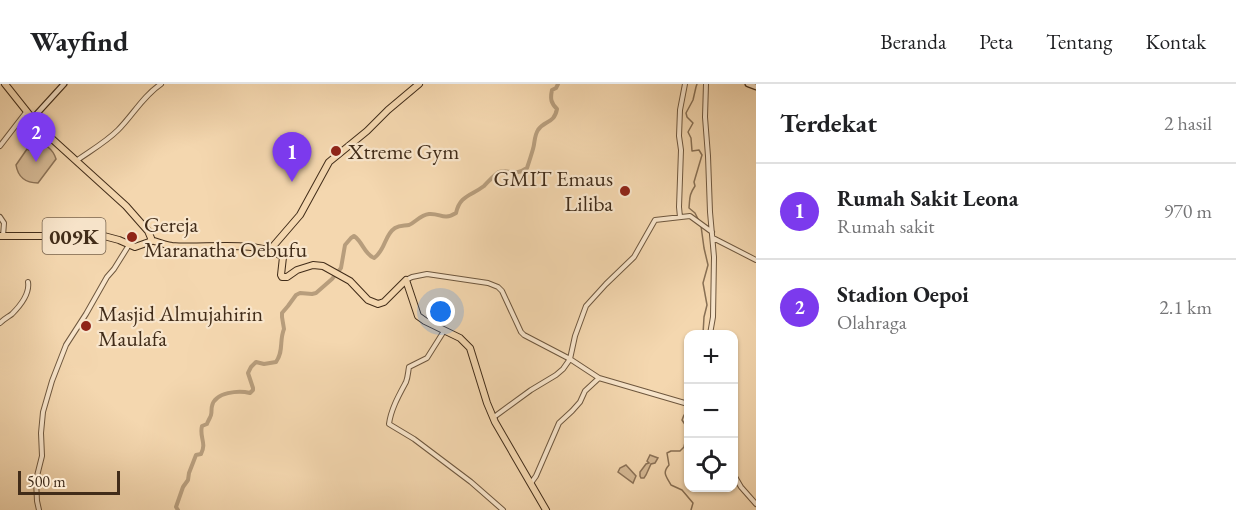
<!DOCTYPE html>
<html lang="id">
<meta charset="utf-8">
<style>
:root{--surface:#fff;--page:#f2f2f2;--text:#202124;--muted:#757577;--line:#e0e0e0;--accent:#7c3aed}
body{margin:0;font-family:"EB Garamond",serif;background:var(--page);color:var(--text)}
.controls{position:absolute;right:18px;bottom:18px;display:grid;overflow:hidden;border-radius:12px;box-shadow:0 2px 4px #0004}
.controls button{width:54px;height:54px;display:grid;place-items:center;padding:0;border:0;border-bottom:2px solid var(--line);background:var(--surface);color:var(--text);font:30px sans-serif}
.scale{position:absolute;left:18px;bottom:15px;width:102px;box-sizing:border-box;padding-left:6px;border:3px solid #412c19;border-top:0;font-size:16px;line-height:21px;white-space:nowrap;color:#412c19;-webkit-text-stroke:4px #f8e5cb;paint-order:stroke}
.you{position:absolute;left:441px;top:228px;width:21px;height:21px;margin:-15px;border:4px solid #fff;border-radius:50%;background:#1a73e8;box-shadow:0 0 0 9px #1a73e833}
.badge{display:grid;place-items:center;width:39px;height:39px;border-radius:50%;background:var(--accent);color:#fff;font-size:20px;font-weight:700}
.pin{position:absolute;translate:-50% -50px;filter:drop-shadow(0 2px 3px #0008)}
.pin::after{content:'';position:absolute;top:32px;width:21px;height:18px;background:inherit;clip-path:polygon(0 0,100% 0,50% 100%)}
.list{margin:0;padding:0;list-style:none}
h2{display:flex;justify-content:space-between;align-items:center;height:78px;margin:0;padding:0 24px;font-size:26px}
h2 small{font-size:20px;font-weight:400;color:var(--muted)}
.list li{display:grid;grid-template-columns:39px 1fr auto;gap:18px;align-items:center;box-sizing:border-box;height:96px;padding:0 24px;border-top:2px solid var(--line)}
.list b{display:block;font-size:22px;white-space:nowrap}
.list p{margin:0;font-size:20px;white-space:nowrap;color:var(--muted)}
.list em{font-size:20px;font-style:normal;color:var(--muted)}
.icon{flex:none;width:33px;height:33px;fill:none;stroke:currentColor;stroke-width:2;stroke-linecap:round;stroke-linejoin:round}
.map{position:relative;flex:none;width:756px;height:426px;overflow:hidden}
header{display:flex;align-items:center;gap:36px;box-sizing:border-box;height:84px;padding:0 30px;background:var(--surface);border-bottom:2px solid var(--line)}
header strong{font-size:28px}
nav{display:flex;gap:33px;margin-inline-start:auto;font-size:21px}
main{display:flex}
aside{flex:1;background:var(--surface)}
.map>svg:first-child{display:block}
</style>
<header>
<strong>Wayfind</strong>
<nav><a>Beranda</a><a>Peta</a><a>Tentang</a><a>Kontak</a></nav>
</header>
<main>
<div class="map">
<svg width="756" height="426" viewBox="0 0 756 426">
<rect width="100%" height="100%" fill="#f4d7af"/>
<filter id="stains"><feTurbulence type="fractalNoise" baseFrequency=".00333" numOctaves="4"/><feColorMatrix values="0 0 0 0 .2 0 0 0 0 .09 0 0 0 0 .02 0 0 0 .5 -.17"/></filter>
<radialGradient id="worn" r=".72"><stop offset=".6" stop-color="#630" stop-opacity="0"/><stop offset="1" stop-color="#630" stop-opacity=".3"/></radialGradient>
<path fill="#d6ba96" stroke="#8c7358" stroke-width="1.5" d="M35 59C45 59 53 65 56 75L38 99C26 99 18 93 16 81L27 65 29 66Z
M650 371 658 374 655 379 651 380 646 391 644 394H641L640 392V388L646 380 649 379 647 377Z
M626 381 636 392 633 399 618 388 620 384Z"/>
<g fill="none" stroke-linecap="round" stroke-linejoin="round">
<path stroke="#887054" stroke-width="1.5" d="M697 0 696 3 693 16 686 29 687 33 693 39 688 48 691 54 692 67 699 66 702 71 694 98 695 102C689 111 690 113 689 124L695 129 699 137
M701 142 704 164 708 181 703 199 707 221 704 233 703 250
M688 328 684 331 682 336 688 345 684 363 680 367H671L667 369 669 381C662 389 666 392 671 401L682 406 693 419 691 426"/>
<path stroke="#b79d7c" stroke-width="4" d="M178 426 176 423 183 403 188 396 189 389 196 371 201 370C207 359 199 353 202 342L207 340C207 339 211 332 211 331 212 328 211 325 212 322 215 308 239 306 250 309L253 306V304L248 289 251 283 256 278 264 280 276 278C284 267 279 257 284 245L282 233V229L288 222 296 211 300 209 312 210 316 209 332 195 341 184 345 161 351 154 354 152C363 158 364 170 374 174 386 166 384 151 395 144 400 141 404 142 409 141 416 138 420 131 429 130 441 129 443 137 456 129 460 111 471 112 484 102 489 97 493 92 499 88 510 85 514 93 527 84 529 78 531 72 533 65 535 59 534 52 538 46 545 36 554 40 557 25 551 19 550 15 552 6L556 4 558 0"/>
<g stroke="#6e573e" stroke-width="6">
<path id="tertiary" d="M706 0 705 33 708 72 710 128 714 173 713 233 710 250
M0 62 27 27
M76 77C90 67 106 58 118 46 133 31 143 12 161 0
M0 133 4 139 3 152
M680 133 679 123 681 66 679 52 680 26 685 0
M713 154 756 176
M406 196 412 193 427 190 488 199 498 203 502 207 521 248 524 251 570 275 599 294 688 320
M0 239C4 235 8 233 12 230 21 221 30 210 28 198
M444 247 427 274 409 283C408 288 408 293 406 298 399 311 391 325 389 340L414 355 471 398 503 426
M494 333 531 306 556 291 563 285 570 275 575 252 586 222 606 200 634 173 655 136 690 132 712 148
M734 391 741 403 756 420
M531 399 536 392 559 339 572 327 580 318 585 307 599 294
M39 426 37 417 36 396 42 372 41 349 43 328 52 297 66 261 86 230 107 193 114 185 129 161"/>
</g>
<g stroke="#412c19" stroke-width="7">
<path id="secondary" d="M748 0 756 3
M33 34 64 0"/>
</g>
<g stroke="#412c19" stroke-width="8">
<path id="primary" d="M5 0 40 44 126 122 148 147 151 154
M0 152H104L119 156 135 163 152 157 151 155
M154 157C160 159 166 161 172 162 203 165 258 155 283 173L281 191 282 193H287L297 186 313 181 323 182 350 197 368 216 378 220 384 218 406 196 418 232 425 237 460 254 470 264 487 319 495 338 546 426
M269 167 300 131 329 78 367 47 388 26 419 0"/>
</g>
<use href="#tertiary" stroke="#f8e5cb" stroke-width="4"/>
<use href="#secondary" stroke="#f8e5cb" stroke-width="4.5"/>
<use href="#primary" stroke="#f4d7af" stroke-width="6"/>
</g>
<g fill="#8f2418" stroke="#f8e5cb" stroke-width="2">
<circle cx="336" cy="67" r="6"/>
<circle cx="625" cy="107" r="6"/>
<circle cx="132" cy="153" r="6"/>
<circle cx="86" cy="242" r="6"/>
</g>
<g text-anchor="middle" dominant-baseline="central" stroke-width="4.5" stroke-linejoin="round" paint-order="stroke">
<rect fill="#f8e5cb" stroke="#78644e" stroke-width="1.5" x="42.5" y="134" width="63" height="36" rx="4.5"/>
<g font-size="21" font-weight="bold" fill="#412c19">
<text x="74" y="152">009K</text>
</g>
<g font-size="22" fill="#412c19" stroke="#f8e5cb" text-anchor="start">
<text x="348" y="67">Xtreme Gym</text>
<text x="613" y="94" text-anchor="end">GMIT Emaus<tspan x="613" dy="25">Liliba</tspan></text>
<text x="144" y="140">Gereja<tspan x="144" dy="25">Maranatha Oebufu</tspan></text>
<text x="98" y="229">Masjid Almujahirin<tspan x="98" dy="25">Maulafa</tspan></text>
</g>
</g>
<rect width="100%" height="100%" filter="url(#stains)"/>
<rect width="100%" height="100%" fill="url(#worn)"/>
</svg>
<div class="controls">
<button>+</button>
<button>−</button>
<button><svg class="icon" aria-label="locate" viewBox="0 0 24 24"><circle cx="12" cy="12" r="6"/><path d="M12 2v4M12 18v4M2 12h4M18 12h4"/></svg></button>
</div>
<div class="scale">500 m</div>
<div class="you"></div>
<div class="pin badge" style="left:292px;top:98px">1</div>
<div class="pin badge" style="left:36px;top:78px">2</div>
</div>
<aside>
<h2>Terdekat<small>2 hasil</small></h2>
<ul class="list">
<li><span class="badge">1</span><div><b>Rumah Sakit Leona</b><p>Rumah sakit</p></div><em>970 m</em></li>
<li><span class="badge">2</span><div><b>Stadion Oepoi</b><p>Olahraga</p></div><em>2.1 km</em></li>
</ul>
</aside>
</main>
